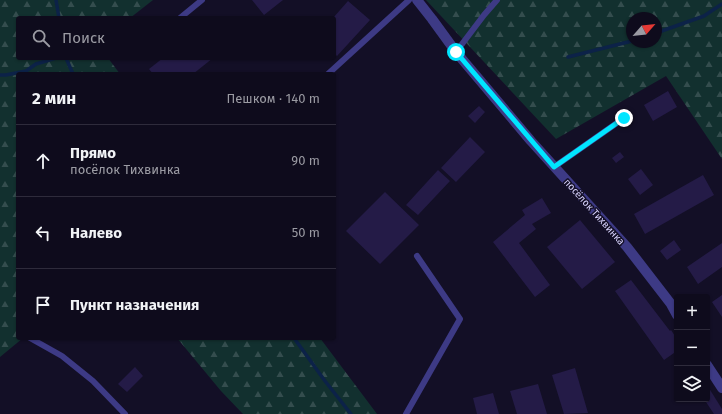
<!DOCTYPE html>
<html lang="ru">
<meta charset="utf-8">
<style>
:root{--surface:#0e0b1c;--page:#171425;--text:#f1f3f6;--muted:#9b9ba3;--line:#2e2b3b}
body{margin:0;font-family:"Fira Sans",sans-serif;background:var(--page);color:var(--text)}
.controls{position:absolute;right:12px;bottom:12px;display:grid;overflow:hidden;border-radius:4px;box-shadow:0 1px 3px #0004}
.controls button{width:36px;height:36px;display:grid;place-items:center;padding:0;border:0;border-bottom:1px solid var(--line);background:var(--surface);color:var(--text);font:20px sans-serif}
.compass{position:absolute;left:626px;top:12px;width:36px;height:36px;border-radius:50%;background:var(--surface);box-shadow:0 1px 3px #0004;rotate:62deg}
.stop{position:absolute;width:12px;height:12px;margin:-9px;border:3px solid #00e5ff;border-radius:50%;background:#fff}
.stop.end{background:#00e5ff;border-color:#fff;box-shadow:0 1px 4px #0008}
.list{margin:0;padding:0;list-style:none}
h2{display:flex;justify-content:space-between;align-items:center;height:52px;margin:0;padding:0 16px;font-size:17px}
h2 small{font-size:13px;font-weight:400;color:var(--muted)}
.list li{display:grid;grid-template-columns:26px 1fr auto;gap:12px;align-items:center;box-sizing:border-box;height:72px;padding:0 16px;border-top:1px solid var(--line)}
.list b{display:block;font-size:15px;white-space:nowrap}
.list p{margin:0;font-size:13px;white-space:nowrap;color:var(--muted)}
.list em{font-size:13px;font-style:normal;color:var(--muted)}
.icon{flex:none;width:22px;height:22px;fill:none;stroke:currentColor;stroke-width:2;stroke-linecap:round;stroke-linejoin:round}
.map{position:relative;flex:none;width:722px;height:414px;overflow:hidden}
.search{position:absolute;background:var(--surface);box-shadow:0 1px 3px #0004;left:16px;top:16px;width:320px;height:44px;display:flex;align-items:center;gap:10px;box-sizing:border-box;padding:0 14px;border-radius:4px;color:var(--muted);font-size:15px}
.panel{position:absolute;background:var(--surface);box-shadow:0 1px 3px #0004;left:16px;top:72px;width:320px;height:268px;border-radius:4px}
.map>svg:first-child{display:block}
</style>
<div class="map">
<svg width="722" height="414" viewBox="0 0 722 414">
<defs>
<pattern id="forest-firs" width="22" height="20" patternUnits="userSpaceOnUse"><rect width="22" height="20" fill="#12302f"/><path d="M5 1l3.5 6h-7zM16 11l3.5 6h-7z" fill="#344d4e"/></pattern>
</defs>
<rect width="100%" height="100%" fill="#130f26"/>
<path fill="url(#forest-firs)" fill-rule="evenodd" d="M0 0H153L130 18H18V58H108L120 74H18V338H23L0 357Z
M426 0H722V159L666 76 556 139ZM632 18H656V42H632Z
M177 338H320L377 414H243L221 391Z"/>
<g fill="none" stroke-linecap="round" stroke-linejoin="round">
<path stroke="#0c2248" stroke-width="3.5" d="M56 0 59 18
M656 33 704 16 722 4
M568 57 632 41
M66 58 73 74
M0 75H6L26 71 36 64 56 58
M294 338 325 381 351 414"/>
</g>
<path fill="#241b47" d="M252 0H283L264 15Z
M348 1 370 20 337 56 334 53V18H333Z
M163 58H213L193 74H153L149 69Z
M668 91 677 107 653 121 644 105Z
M479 106 485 112 475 123 468 116Z
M470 137 485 152 456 182 441 168Z
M620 152 624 157 616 163 612 158Z
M641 169 653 185 640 195 628 179Z
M438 170 450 181 418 215 406 205Z
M703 175 714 195 645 234 634 214Z
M385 192 419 225 380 264 346 231Z
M542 198 551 213 532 224 536 229 519 243 550 285 535 297 493 242 525 215 522 210Z
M580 220 615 262 582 289 547 247Z
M674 240 681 250 667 260 660 251Z
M722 243V267L698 284 687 267Z
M631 280 670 331 671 330 677 339V357L674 353 664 360 615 291Z
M722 295V317L712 302Z
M135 367 143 376 127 392 118 384Z
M575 368 588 413 564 414 552 375Z
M538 384 547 414H517L510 391Z
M707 385 722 409V414H714L704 399H707Z
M493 393 499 414H477L473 398Z"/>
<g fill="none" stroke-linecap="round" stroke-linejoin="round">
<path stroke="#3d3a85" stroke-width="6" d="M180 18 202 0
M456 52 484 15 497 0
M328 74 409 0
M554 167 624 118
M30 338 62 356 93 381 125 414
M406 414 460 319 417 256"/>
<path stroke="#3d3a85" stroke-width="10" d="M417 0 432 19 456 52 531 141 627 247 671 304 677 315
M707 365 722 388"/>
</g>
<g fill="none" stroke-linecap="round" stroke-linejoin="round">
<path stroke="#00e5ff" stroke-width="5" d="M456 52 554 167 624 118"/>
</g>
<g text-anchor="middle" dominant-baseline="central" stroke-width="3" stroke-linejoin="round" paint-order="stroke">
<g font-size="10" fill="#d9d4ff" stroke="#130f26">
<text transform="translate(594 212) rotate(48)">посёлок Тихвинка</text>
</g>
</g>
</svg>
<div class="controls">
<button>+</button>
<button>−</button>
<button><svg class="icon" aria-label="layers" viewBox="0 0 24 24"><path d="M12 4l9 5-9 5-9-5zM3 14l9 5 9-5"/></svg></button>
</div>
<svg class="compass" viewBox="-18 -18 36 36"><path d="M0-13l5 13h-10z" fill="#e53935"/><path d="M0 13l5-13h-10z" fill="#9b9ba3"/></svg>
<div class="stop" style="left:456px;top:52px"></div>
<div class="stop end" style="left:624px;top:118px"></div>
<div class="search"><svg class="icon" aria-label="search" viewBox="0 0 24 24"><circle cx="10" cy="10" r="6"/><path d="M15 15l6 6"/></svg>Поиск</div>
<section class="panel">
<h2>2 мин<small>Пешком · 140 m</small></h2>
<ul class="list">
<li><svg class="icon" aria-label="ahead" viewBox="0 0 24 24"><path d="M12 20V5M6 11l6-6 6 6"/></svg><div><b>Прямо</b><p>посёлок Тихвинка</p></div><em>90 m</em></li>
<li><svg class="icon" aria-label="left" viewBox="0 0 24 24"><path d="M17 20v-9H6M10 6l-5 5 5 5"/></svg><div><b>Налево</b></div><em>50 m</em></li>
<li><svg class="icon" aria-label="arrive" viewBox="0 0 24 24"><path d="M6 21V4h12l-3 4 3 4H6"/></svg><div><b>Пункт назначения</b></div></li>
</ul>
</section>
</div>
